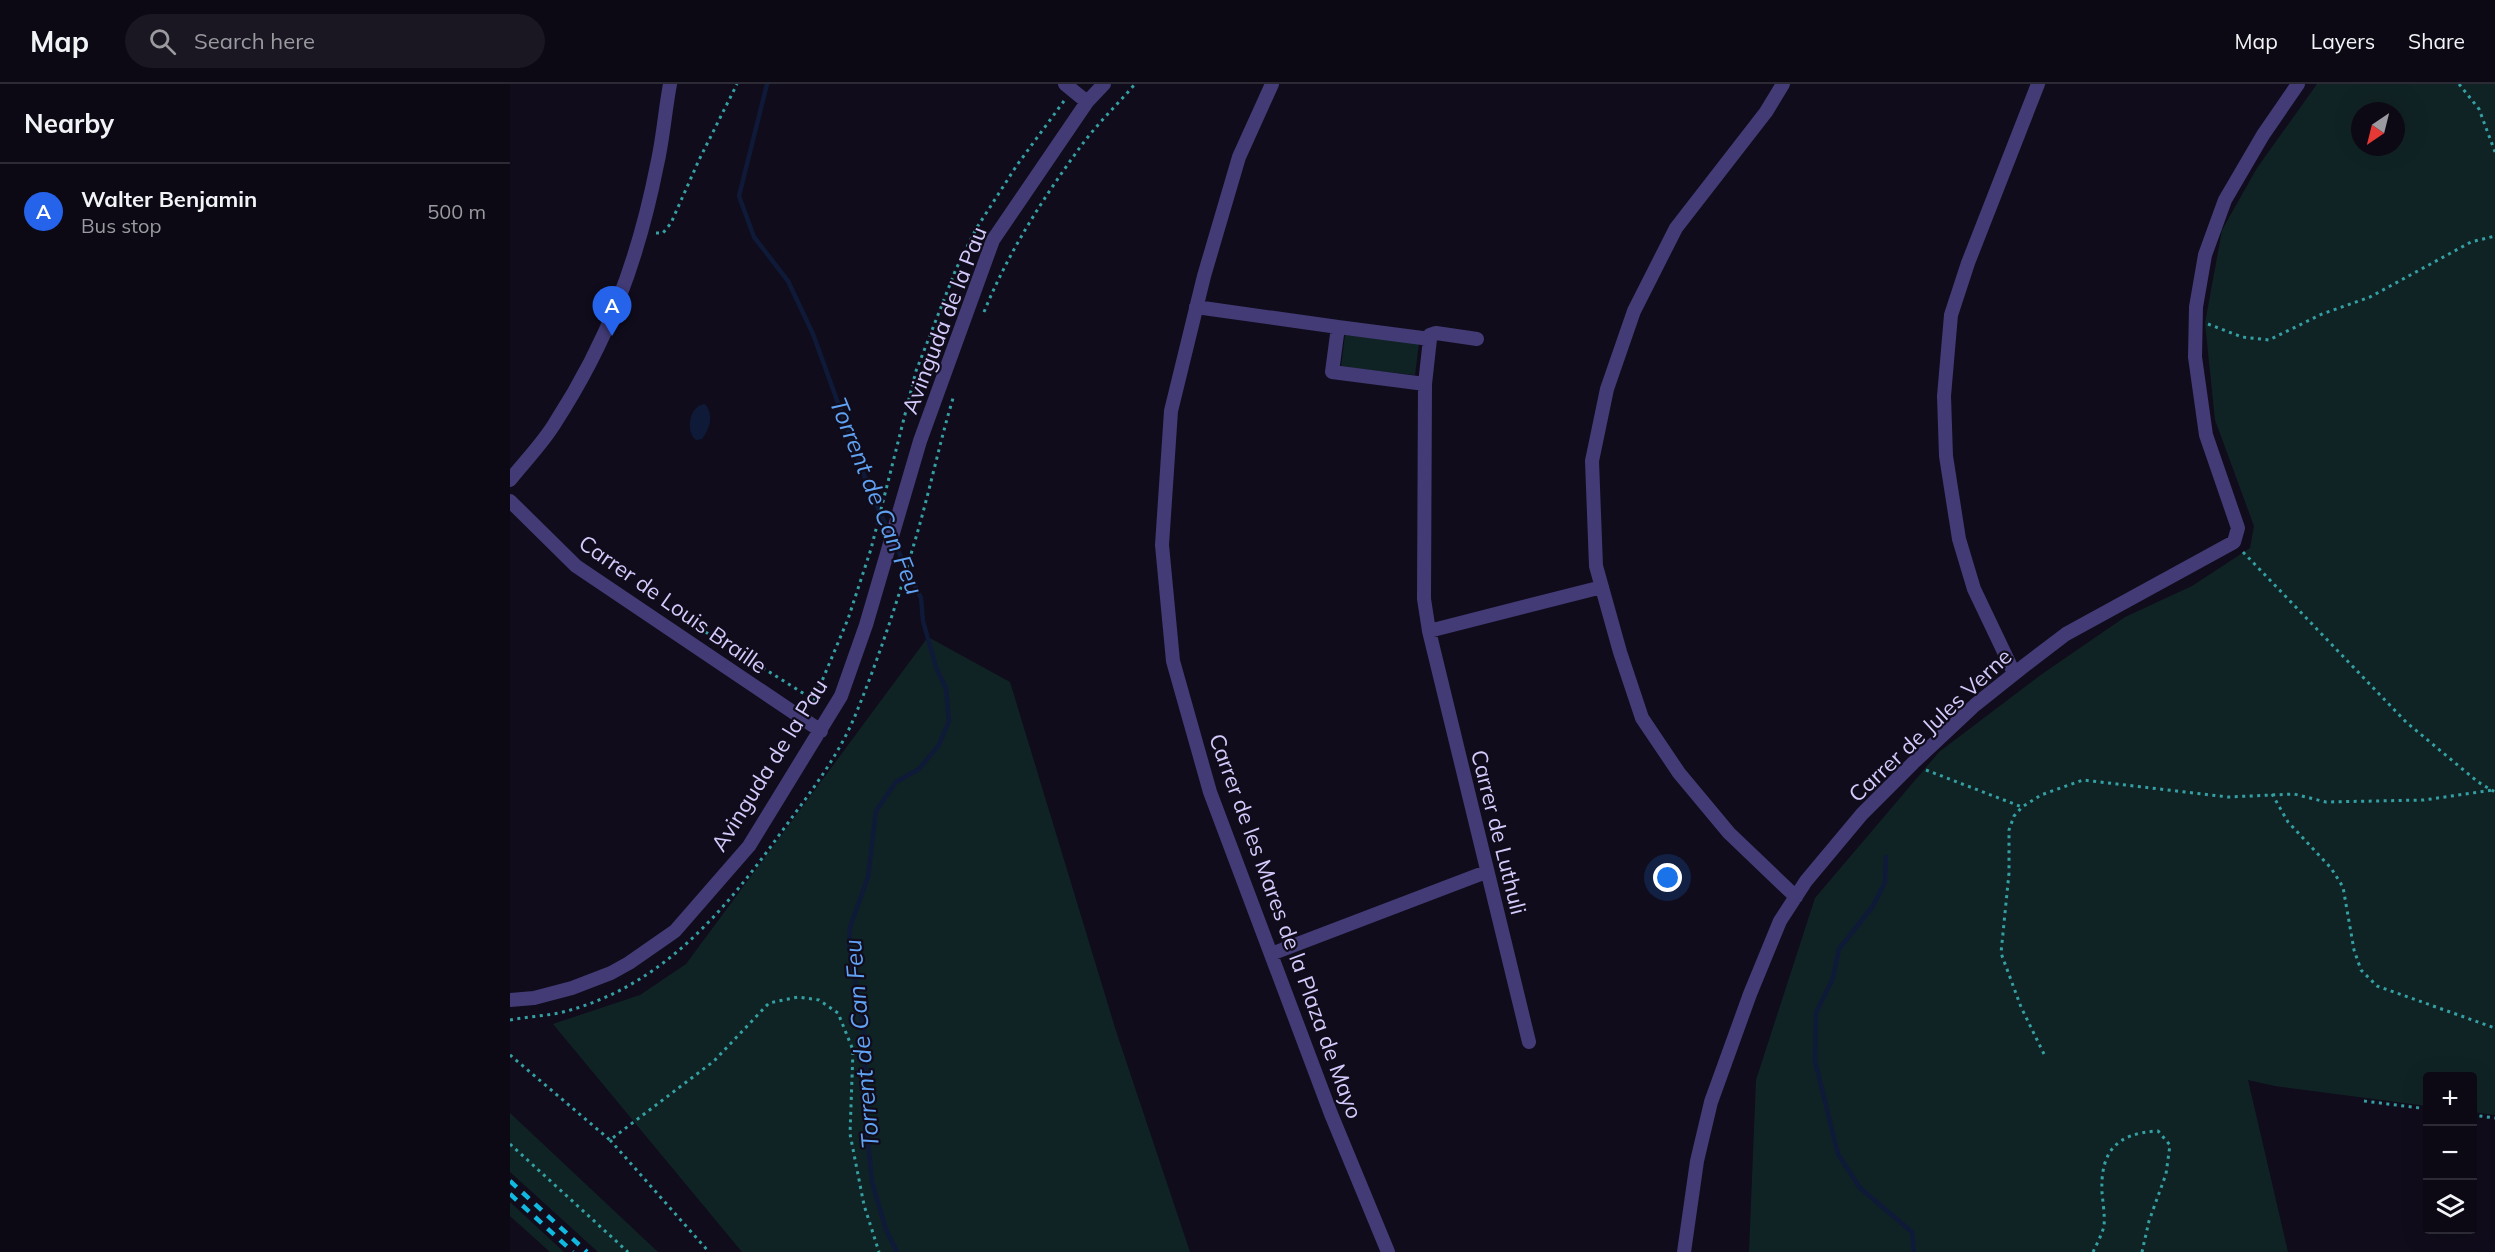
<!DOCTYPE html>
<meta charset="utf-8">
<style>
:root{--surface:#0c0914;--page:#1a1722;--text:#f1f3f6;--muted:#9a9aa0;--line:#2c2a34;--accent:#2563eb}
body{margin:0;font-family:Mulish,sans-serif;background:var(--page);color:var(--text)}
.controls{position:absolute;right:18px;bottom:18px;display:grid;overflow:hidden;border-radius:6px;box-shadow:0 6px 24px #0002}
.controls button{width:54px;height:54px;display:grid;place-items:center;padding:0;border:0;border-bottom:2px solid var(--line);background:var(--surface);color:var(--text);font:30px sans-serif}
.compass{position:absolute;left:1841px;top:18px;width:54px;height:54px;border-radius:50%;background:var(--surface);box-shadow:0 6px 24px #0002;rotate:215deg}
.you{position:absolute;left:1158px;top:794px;width:21px;height:21px;margin:-15px;border:4px solid #fff;border-radius:50%;background:#1a73e8;box-shadow:0 0 0 9px #1a73e833}
.badge{display:grid;place-items:center;width:39px;height:39px;border-radius:50%;background:var(--accent);color:#fff;font-size:20px;font-weight:700}
.pin{position:absolute;translate:-50% -50px;filter:drop-shadow(0 2px 3px #0008)}
.pin::after{content:'';position:absolute;top:32px;width:21px;height:18px;background:inherit;clip-path:polygon(0 0,100% 0,50% 100%)}
.list{margin:0;padding:0;list-style:none}
h2{display:flex;justify-content:space-between;align-items:center;height:78px;margin:0;padding:0 24px;font-size:26px}
h2 small{font-size:20px;font-weight:400;color:var(--muted)}
.list li{display:grid;grid-template-columns:39px 1fr auto;gap:18px;align-items:center;box-sizing:border-box;height:96px;padding:0 24px;border-top:2px solid var(--line)}
.list b{display:block;font-size:22px;white-space:nowrap}
.list p{margin:0;font-size:20px;white-space:nowrap;color:var(--muted)}
.list em{font-size:20px;font-style:normal;color:var(--muted)}
.icon{flex:none;width:33px;height:33px;fill:none;stroke:currentColor;stroke-width:2;stroke-linecap:round;stroke-linejoin:round}
.map{position:relative;flex:none;width:1985px;height:1168px;overflow:hidden}
header{display:flex;align-items:center;gap:36px;box-sizing:border-box;height:84px;padding:0 30px;background:var(--surface);border-bottom:2px solid var(--line)}
header strong{font-size:28px}
nav{display:flex;gap:33px;margin-inline-start:auto;font-size:21px}
.search{width:420px;height:54px;background:var(--page);display:flex;align-items:center;gap:15px;box-sizing:border-box;padding:0 21px;border-radius:33px;color:var(--muted);font-size:22px}
main{display:flex}
aside{flex:1;background:var(--surface)}
.map>svg:first-child{display:block}
</style>
<header>
<strong>Map</strong>
<div class="search"><svg class="icon" aria-label="search" viewBox="0 0 24 24"><circle cx="10" cy="10" r="6"/><path d="M15 15l6 6"/></svg>Search here</div>
<nav><a>Map</a><a>Layers</a><a>Share</a></nav>
</header>
<main>
<aside>
<h2>Nearby<small></small></h2>
<ul class="list">
<li><span class="badge">A</span><div><b>Walter Benjamin</b><p>Bus stop</p></div><em>500 m</em></li>
</ul>
</aside>
<div class="map">
<svg width="1985" height="1168" viewBox="0 0 1985 1168">
<rect width="100%" height="100%" fill="#100c1b"/>
<path fill="#102324" fill-rule="evenodd" d="M1807 0H1985V1031L1963 1028 1962 992H1918L1917 1022 1765 1002 1738 996 1778 1168H1239L1246 996 1305 814 1429 668 1532 590 1615 533 1682 502 1740 464 1744 442 1705 336 1695 239 1712 146 1747 84ZM1850 27H1886V63H1850Z
M835 251 909 259 905 291 831 283Z
M418 553 500 598 606 947 680 1168H232L43 940 130 911 176 880Z
M0 1029 148 1168H88L0 1088Z
M0 1118 54 1168H40L0 1132Z"/>
<path fill="#0e1a38" d="M195 320C204 331 200 344 192 355L186 356C175 348 179 321 195 320Z"/>
<g fill="none" stroke-linecap="round" stroke-linejoin="round">
<path stroke="#0e1a38" stroke-width="4.5" d="M257 0 229 112 244 153 278 197 303 250 361 410 379 447
M384 458 411 514 413 537 426 583 436 605 439 637 429 661 409 685 386 698 366 727 358 793 340 843 339 863 354 949 357 1049 362 1098 376 1146 387 1168
M1376 773 1375 798 1363 822 1329 865 1323 894 1306 929 1305 977 1328 1070 1350 1104 1402 1148 1404 1168"/>
<path stroke="#35a0a3" stroke-width="3" stroke-dasharray="3 4.5" stroke-linecap="butt" d="M1949 0 1969 25 1985 68
M146 149H153L161 139 189 76 227 0
M474 228C498 169 533 114 571 62 587 40 607 21 625 0
M1698 240 1732 253 1759 256 1812 230 1860 213 1961 158 1985 152
M1733 468 1896 638 1968 698 1985 708
M151 520 304 616 338 535 361 465 406 287 446 185 466 145 507 81 554 17
M1416 686 1512 723
M1762 710 1778 738 1821 784 1833 803 1844 866 1851 886 1867 902 1985 944
M0 936C16 933 33 932 49 929 153 904 216 825 275 743 302 706 330 670 347 627 369 573 388 516 404 460 419 411 429 360 444 311
M1534 970 1511 923 1491 869 1499 789V746L1504 732 1512 723 1531 711 1573 696 1718 713 1784 710 1816 718 1914 716 1983 706
M0 971 100 1056 204 977 259 919 288 913 309 916 328 929 343 966 340 1050 354 1121 369 1168
M1854 1017 1918 1025
M1962 1031 1985 1034
M100 1056 199 1168
M0 1060 118 1168
M1583 1168C1587 1160 1592 1150 1594 1142 1595 1132 1593 1119 1592 1109 1590 1067 1607 1049 1648 1047L1660 1061 1656 1090 1639 1137 1632 1168"/>
<path stroke="#423b76" stroke-width="14" d="M555 0 577 18
M762 0 729 73 694 192 661 327 652 461 663 577 700 708 821 1030 878 1168
M1273 0 1256 28 1166 144 1124 227 1097 305 1082 377 1086 482 1110 568 1132 634 1169 689 1219 749 1286 813
M686 223 828 243
M920 255V251L926 249 967 255
M915 300 822 288 828 243 920 255 915 300 914 515 919 547 1019 958
M0 396C15 377 33 359 45 339 98 257 128 177 147 81 153 55 155 27 160 0
M0 417 66 482 311 647
M919 547 1092 503
M1504 589 1464 505 1449 455 1436 372 1434 312 1441 231 1458 179 1528 0
M761 870 976 788
M0 916 24 914 62 904 101 889 119 879 165 847 239 762 331 612 356 541 410 357 483 156 577 18 594 0
M1174 1168 1187 1077 1201 1018 1240 910 1270 837 1296 797 1352 730 1403 679 1465 621 1514 582 1556 550 1724 458 1728 444 1696 351 1685 273 1686 223 1695 171 1715 116 1753 51 1788 0"/>
<path stroke="#11b8df" stroke-width="4.5" stroke-dasharray="9 8" stroke-linecap="butt" d="M0 1097 77 1168
M0 1110 63 1168"/>
</g>
<g text-anchor="middle" dominant-baseline="central" stroke-width="4.5" stroke-linejoin="round" paint-order="stroke">
<g font-size="22" fill="#d4cafb" stroke="#100c1b">
<text transform="translate(434 236) rotate(-69)">Avinguda de la Pau</text>
<text transform="translate(163 520) rotate(35)">Carrer de Louis Braille</text>
<text transform="translate(1420 641) rotate(-43)">Carrer de Jules Verne</text>
<text transform="translate(259 681) rotate(-58)">Avinguda de la Pau</text>
<text transform="translate(989 748) rotate(76)">Carrer de Luthuli</text>
<text transform="translate(776 842) rotate(70)">Carrer de les Mares de la Plaza de Mayo</text>
</g>
<g font-size="24" font-style="italic" fill="#60a2f3" stroke="#100c1b">
<text transform="translate(367 412) rotate(68)">Torrent de Can Feu</text>
<text transform="translate(351 960) rotate(-95)">Torrent de Can Feu</text>
</g>
</g>
</svg>
<div class="controls">
<button>+</button>
<button>−</button>
<button><svg class="icon" aria-label="layers" viewBox="0 0 24 24"><path d="M12 4l9 5-9 5-9-5zM3 14l9 5 9-5"/></svg></button>
</div>
<svg class="compass" viewBox="-18 -18 36 36"><path d="M0-13l5 13h-10z" fill="#e53935"/><path d="M0 13l5-13h-10z" fill="#9a9aa0"/></svg>
<div class="you"></div>
<div class="pin badge" style="left:102px;top:252px">A</div>
</div>
</main>
